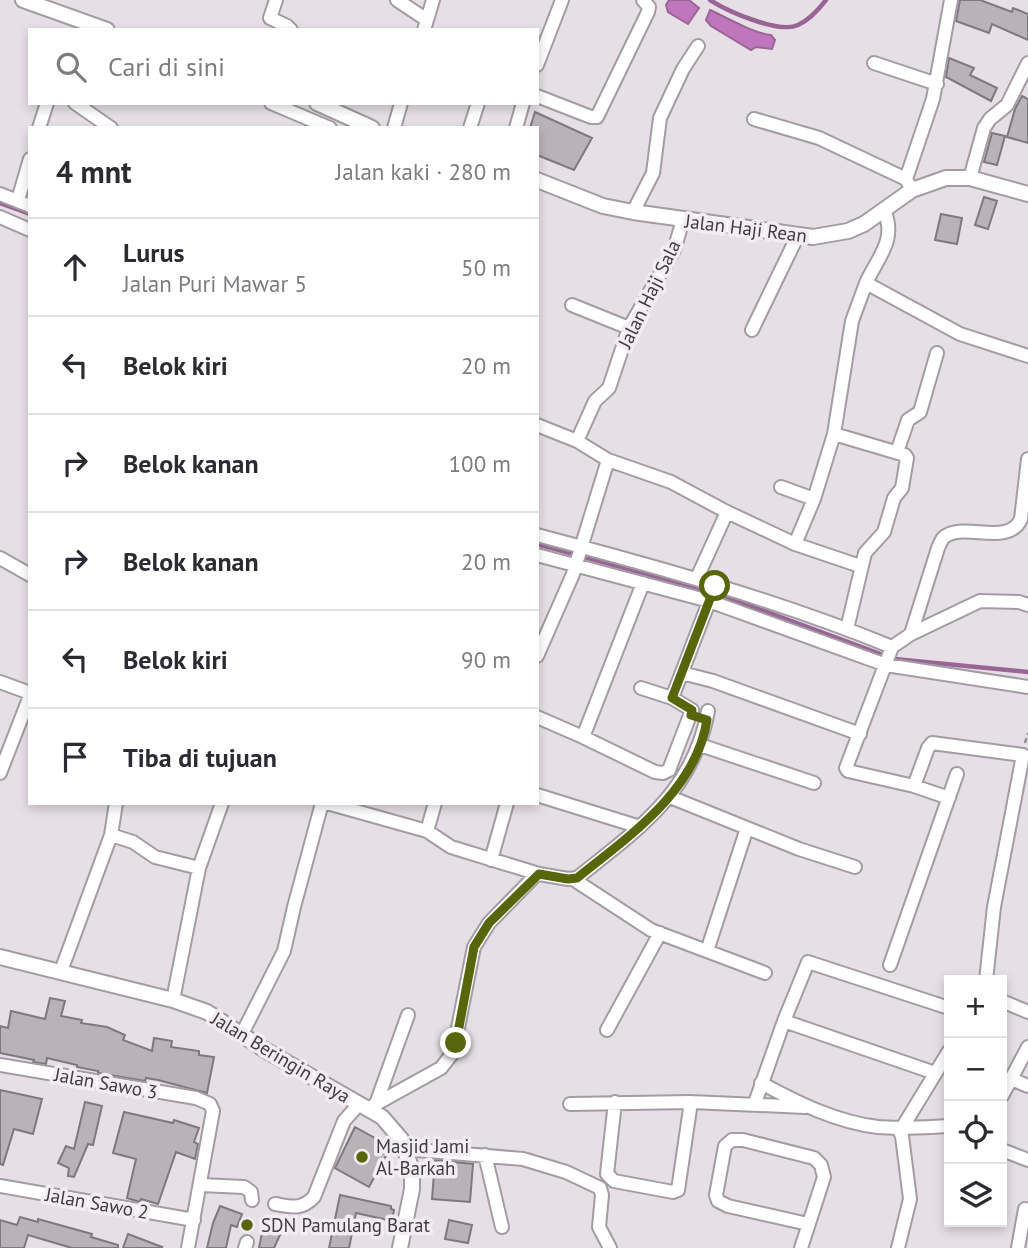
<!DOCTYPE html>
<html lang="id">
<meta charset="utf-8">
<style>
:root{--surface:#fff;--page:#f7f7f7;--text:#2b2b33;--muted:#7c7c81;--line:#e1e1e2}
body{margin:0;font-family:"PT Sans",sans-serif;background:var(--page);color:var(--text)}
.controls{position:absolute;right:21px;bottom:21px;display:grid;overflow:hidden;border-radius:0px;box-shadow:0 4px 10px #0003}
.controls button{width:63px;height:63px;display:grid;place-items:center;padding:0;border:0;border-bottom:2px solid var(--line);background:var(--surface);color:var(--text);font:35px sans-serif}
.stop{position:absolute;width:21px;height:21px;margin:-16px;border:5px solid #58660b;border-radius:50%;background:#fff}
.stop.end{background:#58660b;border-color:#fff;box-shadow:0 2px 7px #0008}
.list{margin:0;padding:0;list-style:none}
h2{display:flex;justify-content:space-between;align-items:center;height:91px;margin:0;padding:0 28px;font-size:30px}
h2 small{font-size:23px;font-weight:400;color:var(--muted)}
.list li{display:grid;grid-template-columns:46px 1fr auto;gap:21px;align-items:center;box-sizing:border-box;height:98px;padding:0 28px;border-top:2px solid var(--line)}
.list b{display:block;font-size:26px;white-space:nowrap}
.list p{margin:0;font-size:23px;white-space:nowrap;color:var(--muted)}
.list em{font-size:23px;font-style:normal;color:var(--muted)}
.icon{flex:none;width:38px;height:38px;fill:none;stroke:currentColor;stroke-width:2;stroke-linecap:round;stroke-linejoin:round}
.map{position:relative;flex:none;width:1028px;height:1248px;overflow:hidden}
.search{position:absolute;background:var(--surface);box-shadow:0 4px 10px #0003;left:28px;top:28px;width:511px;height:77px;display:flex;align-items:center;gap:18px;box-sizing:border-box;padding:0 24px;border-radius:0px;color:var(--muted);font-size:26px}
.panel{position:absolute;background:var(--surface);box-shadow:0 4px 10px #0003;left:28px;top:126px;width:511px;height:679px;border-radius:0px}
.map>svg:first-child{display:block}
</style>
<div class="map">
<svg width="1028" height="1248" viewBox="0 0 1028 1248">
<rect width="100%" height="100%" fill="#e7dfe6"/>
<path fill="#bf76bc" stroke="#996596" stroke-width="2" d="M669 0H689L699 8 688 24 668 12 666 5Z
M710 10C728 18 752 33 771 35L775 40 772 49 756 47 751 50 711 26 706 20Z"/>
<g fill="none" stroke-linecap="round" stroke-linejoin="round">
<path stroke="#996596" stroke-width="4.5" d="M710 0C727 11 779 34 798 25 809 20 819 9 826 0
M0 203 30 214
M537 544 718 594 894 659 1028 672"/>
</g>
<path fill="#b9b2b9" stroke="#7f787f" stroke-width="2" d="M960 0H980L1012 12 1013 8 1028 14V40L992 24 989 33 956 21Z
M949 58 974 68 970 75 997 88 991 101 946 77Z
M1022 96 1028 99V143L1007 137 1015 109Z
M535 112 592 138 574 170 537 155V128H530Z
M992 133 1005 136 997 165 984 162Z
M984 197 997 201 988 229 975 225Z
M941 214 962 218 957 244 935 240Z
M50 998 65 1001 61 1016 82 1020 81 1023 107 1027 125 1035 123 1040 152 1051 154 1038 172 1041 171 1047 199 1051V1055L214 1057 207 1093 158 1080 146 1078 145 1081 98 1073V1071L77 1067V1065L47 1058 46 1064 33 1062 34 1060 0 1053V1026L8 1028 11 1011 45 1019Z
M0 1090 42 1099 33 1134 14 1129 3 1165 0 1164Z
M85 1102 102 1106 93 1145 88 1144 74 1177 68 1176 69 1168 58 1163 66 1146 74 1149Z
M124 1112 173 1123 174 1120 199 1128 194 1142 198 1144 195 1159 176 1152 158 1204 141 1199 140 1202 127 1198 136 1159 113 1153Z
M355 1127 391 1147 369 1187 335 1168Z
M435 1160 473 1164 470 1202 432 1199Z
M340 1195 391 1206V1209L394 1210 392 1221 356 1213 349 1248H329Z
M220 1206 242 1214 237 1227 231 1225 226 1248H207L213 1223Z
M20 1217 38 1222V1219L92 1234 91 1237 118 1245V1248H72L28 1235 24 1248H0V1220L17 1225Z
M449 1220 472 1225 468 1243 445 1239Z
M263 1228 280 1235 274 1248H259Z
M128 1234 162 1247 161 1248H123Z"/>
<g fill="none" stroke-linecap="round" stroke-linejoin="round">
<g stroke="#a39ca3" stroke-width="16">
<path id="minor" d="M276 0 270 18 287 26 291 30
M397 0 427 20
M424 30 433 0
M874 63 937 84
M537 65 562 0
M537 96 591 117H597L648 12 649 7 643 0
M75 103 111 128
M271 103 330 128
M754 119 819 138 906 179
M39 128 47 103
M394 128 401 103
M470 128 478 103
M516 128 523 103
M970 178 984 128 990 119 1007 105 1028 63
M912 190 906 179 933 99 951 0
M0 194 30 206
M18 200 30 159
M884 210C897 240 878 257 866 283L960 334 1028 356
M633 212 653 173 660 118 683 69 698 46
M0 217 30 230
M572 305 629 328
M752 330 798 235
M537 425 577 441 608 460 671 482 727 512 795 544 860 566
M834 434 905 455 907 458 902 488 894 498 884 532 865 553 847 629
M577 441 595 401 609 388 629 328 674 250 683 220
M897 452 908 420 920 412 937 353
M781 487 814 499 834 434 852 321 866 283
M537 535C658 567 777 600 892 647
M795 544 814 499
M537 555 709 601 886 665 1028 687
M0 558 30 575
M697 578 727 512
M911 634 938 548C940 544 941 541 943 538 962 520 1008 548 1021 519L1028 459
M537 656 573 574 608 460
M682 673 713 681 860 734
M0 682 30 693
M672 698 712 594
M537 717 583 737 655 772 663 773 669 770 692 710 672 698 641 688
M583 737 643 583
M700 745 814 783
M0 773 30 696
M914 786 928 748 932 743 1023 755 994 907 986 980
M537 795 640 827
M670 797 799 849 855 867
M949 798 914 786 848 771 846 768 892 647 911 634 980 601 1019 602 1028 605
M327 803 427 831 451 847 539 874
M427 831 435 803
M111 835 133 842 155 857 199 868
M491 860 507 803
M573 879 651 930 765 973
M707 951 747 828
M890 965 957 774
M61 971 111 835 116 803
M173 1000 199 868 222 803
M1002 1001 1028 1012
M784 1021 935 1073
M607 1030 660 933
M242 1034 284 951 294 907 322 803
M0 1065 196 1098 210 1104 213 1111 188 1248
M1011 1079 1028 1086
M761 1083C798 1103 836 1122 878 1127 902 1129 926 1127 949 1126
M1002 1096 1028 1047
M615 1102 607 1174 614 1181 673 1192 678 1190 691 1102
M755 1103 784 1021 808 962 949 1008
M376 1104 408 1015
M570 1104 691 1102 805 1107
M367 1109 441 1068 452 1054 455 1043 474 947 489 923 534 877 539 874 568 879 577 878C638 829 693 793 708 711
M898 1128 902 1136 910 1199 898 1248
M902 1128 949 1051
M405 1149 523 1159 566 1172 600 1188 602 1195 599 1227 610 1248
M1002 1150 1028 1160
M485 1155 502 1227
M201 1185 244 1187 251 1192 252 1200
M0 1186 194 1220
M275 1204C293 1207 301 1210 314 1197L344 1121 359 1104
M245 1248 247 1242
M801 1248 824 1177 821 1165 814 1158 743 1140H732L725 1146 716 1195 718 1201 728 1206 808 1224
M1018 1248 1025 1209"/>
</g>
<g stroke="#a39ca3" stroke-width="18">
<path id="tertiary" d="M23 0 107 30
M317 103 372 128
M537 180 603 206 633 212 813 237 848 231 864 224 912 190 946 178H970L1028 194
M0 957 173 1000 207 1012 265 1050 382 1117 401 1139 412 1170V1189L400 1248"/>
</g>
<path stroke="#918c90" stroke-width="2.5" stroke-dasharray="5 3.5" stroke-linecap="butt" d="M1025 743 1028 733"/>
<use href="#minor" stroke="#fff" stroke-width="12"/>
<use href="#tertiary" stroke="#fff" stroke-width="14"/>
</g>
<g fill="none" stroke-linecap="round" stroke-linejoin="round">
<path stroke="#58660b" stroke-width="9" d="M456 1043 474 947 489 923 539 874 568 879 577 878C629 836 696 791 707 720L691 715 692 710 672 698 715 586"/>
</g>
<g fill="#58660b" stroke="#f4ecf3" stroke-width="2.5">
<circle cx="362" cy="1157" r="7"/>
<circle cx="247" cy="1225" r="7"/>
</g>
<g text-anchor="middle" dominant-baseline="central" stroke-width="7" stroke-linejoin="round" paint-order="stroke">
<g font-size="19" fill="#3f3c3e" stroke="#f4ecf3">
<text transform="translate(746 228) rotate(7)">Jalan Haji Rean</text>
<text transform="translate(649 294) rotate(-64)">Jalan Haji Sala</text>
<text transform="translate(281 1057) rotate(31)">Jalan Beringin Raya</text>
<text transform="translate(106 1083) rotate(10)">Jalan Sawo 3</text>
<text transform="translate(97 1203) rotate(10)">Jalan Sawo 2</text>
</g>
<g font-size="19" fill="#3f3c3e" stroke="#f4ecf3" text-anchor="start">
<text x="376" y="1146">Masjid Jami<tspan x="376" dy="22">Al-Barkah</tspan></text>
<text x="261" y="1225">SDN Pamulang Barat</text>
</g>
</g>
</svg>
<div class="controls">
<button>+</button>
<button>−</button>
<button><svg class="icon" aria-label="locate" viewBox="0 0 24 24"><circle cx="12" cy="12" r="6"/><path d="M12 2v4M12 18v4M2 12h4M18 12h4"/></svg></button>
<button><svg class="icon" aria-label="layers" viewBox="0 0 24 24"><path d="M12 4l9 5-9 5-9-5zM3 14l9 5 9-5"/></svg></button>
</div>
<div class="stop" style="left:715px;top:586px"></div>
<div class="stop end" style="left:456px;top:1043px"></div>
<div class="search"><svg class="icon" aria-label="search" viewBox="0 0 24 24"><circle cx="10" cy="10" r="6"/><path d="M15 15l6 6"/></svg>Cari di sini</div>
<section class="panel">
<h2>4 mnt<small>Jalan kaki · 280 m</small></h2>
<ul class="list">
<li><svg class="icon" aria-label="ahead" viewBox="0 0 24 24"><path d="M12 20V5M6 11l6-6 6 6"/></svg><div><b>Lurus</b><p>Jalan Puri Mawar 5</p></div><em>50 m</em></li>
<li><svg class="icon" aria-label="left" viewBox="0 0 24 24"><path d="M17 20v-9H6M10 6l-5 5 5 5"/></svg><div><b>Belok kiri</b></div><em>20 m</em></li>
<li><svg class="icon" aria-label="right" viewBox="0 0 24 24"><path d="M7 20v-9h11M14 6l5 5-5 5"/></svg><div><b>Belok kanan</b></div><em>100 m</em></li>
<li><svg class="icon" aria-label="right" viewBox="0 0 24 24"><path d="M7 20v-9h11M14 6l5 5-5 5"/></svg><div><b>Belok kanan</b></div><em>20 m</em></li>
<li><svg class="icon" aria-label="left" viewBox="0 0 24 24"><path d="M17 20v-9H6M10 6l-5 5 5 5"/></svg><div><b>Belok kiri</b></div><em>90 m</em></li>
<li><svg class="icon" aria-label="arrive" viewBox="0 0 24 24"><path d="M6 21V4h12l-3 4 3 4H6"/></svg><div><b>Tiba di tujuan</b></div></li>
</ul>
</section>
</div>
